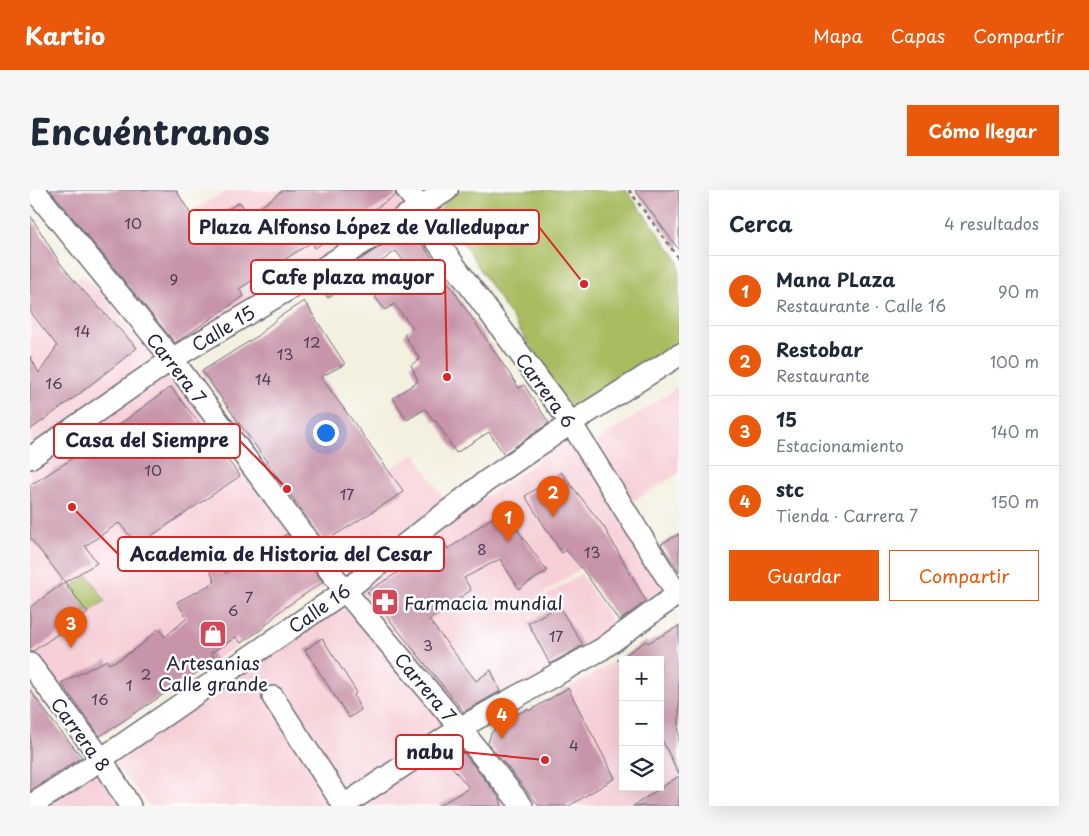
<!DOCTYPE html>
<html lang="es">
<meta charset="utf-8">
<style>
:root{--surface:#fff;--page:#f6f6f7;--text:#1f2937;--muted:#747a83;--line:#e0e1e3;--accent:#ea580c}
body{margin:0;font-family:"Playpen Sans",sans-serif;background:var(--page);color:var(--text)}
.controls{position:absolute;right:15px;bottom:15px;display:grid;overflow:hidden;border-radius:0px;box-shadow:0 5px 20px #0002}
.controls button{width:45px;height:45px;display:grid;place-items:center;padding:0;border:0;border-bottom:1px solid var(--line);background:var(--surface);color:var(--text);font:25px sans-serif}
.you{position:absolute;left:295px;top:242px;width:18px;height:18px;margin:-12px;border:4px solid #fff;border-radius:50%;background:#1a73e8;box-shadow:0 0 0 8px #1a73e833}
.badge{display:grid;place-items:center;width:32px;height:32px;border-radius:50%;background:var(--accent);color:#fff;font-size:16px;font-weight:700}
.pin{position:absolute;translate:-50% -41px;filter:drop-shadow(0 1px 2px #0008)}
.pin::after{content:'';position:absolute;top:26px;width:18px;height:15px;background:inherit;clip-path:polygon(0 0,100% 0,50% 100%)}
.list{margin:0;padding:0;list-style:none}
h2{display:flex;justify-content:space-between;align-items:center;height:65px;margin:0;padding:0 20px;font-size:21px}
h2 small{font-size:16px;font-weight:400;color:var(--muted)}
.list li{display:grid;grid-template-columns:32px 1fr auto;gap:15px;align-items:center;box-sizing:border-box;height:70px;padding:0 20px;border-top:1px solid var(--line)}
.list b{display:block;font-size:19px;white-space:nowrap}
.list p{margin:0;font-size:16px;white-space:nowrap;color:var(--muted)}
.list em{font-size:16px;font-style:normal;color:var(--muted)}
.actions{display:flex;gap:10px;padding:15px 20px}
.actions a{flex:1;padding:11px 0;border:1px solid var(--accent);border-radius:0px;text-align:center;font-size:18px;color:var(--accent)}
.actions .main{background:var(--accent);color:#fff}
.icon{flex:none;width:28px;height:28px;fill:none;stroke:currentColor;stroke-width:2;stroke-linecap:round;stroke-linejoin:round}
.map{position:relative;flex:none;width:649px;height:616px;overflow:hidden;border-radius:0px}
header{display:flex;align-items:center;gap:30px;box-sizing:border-box;height:70px;padding:0 25px;background:var(--accent);color:#fff}
header strong{font-size:24px}
nav{display:flex;gap:28px;margin-inline-start:auto;font-size:18px}
.intro{display:flex;align-items:center;justify-content:space-between;box-sizing:border-box;height:120px;padding:0 30px}
h1{margin:0;font-size:35px}
.button{padding:12px 22px;border-radius:0px;background:var(--accent);color:#fff;font-size:18px;font-weight:700}
main{display:flex;gap:30px;padding:0 30px}
aside{flex:1;background:var(--surface);border-radius:0px;box-shadow:0 5px 20px #0002}
.map>svg:first-child{display:block}
</style>
<header>
<strong>Kartio</strong>
<nav><a>Mapa</a><a>Capas</a><a>Compartir</a></nav>
</header>
<div class="intro"><h1>Encuéntranos</h1><a class="button">Cómo llegar</a></div>
<main>
<div class="map">
<svg width="649" height="616" viewBox="0 0 649 616">
<rect width="100%" height="100%" fill="#fff"/>
<filter id="ink" filterUnits="userSpaceOnUse"><feTurbulence type="fractalNoise" baseFrequency=".02" numOctaves="2"/><feDisplacementMap in="SourceGraphic" scale="10" xChannelSelector="R" yChannelSelector="G"/><feConvolveMatrix kernelMatrix="1 2 1 2 8 2 1 2 1" color-interpolation-filters="sRGB"/></filter>
<filter id="wash" filterUnits="userSpaceOnUse"><feTurbulence type="fractalNoise" baseFrequency=".0096" numOctaves="4" result="noise"/><feDisplacementMap in="SourceGraphic" scale="20" xChannelSelector="R" yChannelSelector="G"/><feGaussianBlur stdDeviation="1.12" result="paint"/><feColorMatrix in="noise" values="0 0 0 0 0 0 0 0 0 0 0 0 0 0 0 0 0 1.4 0 .05"/><feComposite in="paint" operator="in"/></filter>
<g filter="url(#wash)">
<rect width="100%" height="100%" fill="#f3f0df"/>
<path fill="#f6cfd7" fill-rule="evenodd" d="M199 0H369L378 15 142 166 68 72Z
M54 85 129 169 0 260V122Z
M141 183 298 395 71 546H68L0 458V274L72 224Z
M649 196V283L602 312 566 252Z
M541 245 642 398 593 439 559 386 556 375 487 421 489 423 551 384 589 442 435 530 395 484 370 450 329 400 412 336 493 282Z
M385 264 416 312 318 381 293 352 373 302 358 280Z
M311 415 345 450 413 529 415 539 304 616H231L228 613 230 616H120L84 573Z
M649 436V616H505L457 555 461 543 592 467ZM593 470H630V597H593Z
M425 546 490 616H327Z
M68 579 91 616H11Z"/>
<path fill="#a9bc60" stroke="#666f4e" d="M426 0H596L649 71V165L548 229 410 18Z
M58 385 75 411 58 423 42 397Z"/>
<g id="blocks">
<path fill="#c794a9" d="M20 0H146L168 36 210 12 219 26 253 0H365L366 5 285 58 282 52 209 99 214 106 145 153Z
M605 0H649V60Z
M0 25 30 73 47 94 107 158 45 207 0 240V166L9 183 27 156 0 121Z
M381 37 489 198 494 195 519 233 474 264 459 242 426 263 406 231 405 232 395 219 377 230 363 208 388 191 381 175 390 169 374 145 383 138 364 114 355 120 345 107 382 83 366 61 298 108 288 96Z
M274 111 315 174 291 187 374 302 294 352 172 181 226 147 249 127Z
M141 197 210 286 108 355 89 333 55 356 67 373 35 392 0 348V294L7 291 37 272Z
M531 282 574 337 616 411 589 431 553 380 536 360 532 363 495 306Z
M473 320 517 381 489 399 470 369 434 388 441 400 399 430 446 491 461 480 470 501 434 522 337 402 414 353 418 359Z
M257 344 293 392 250 421 232 439 211 453 206 447 181 463 186 470 70 546 31 493 77 470 79 474 90 469 112 454 129 438 135 447 157 428 147 412 185 392 179 378 191 377 196 384 208 375 210 378Z
M649 344V382L631 354Z
M35 392 58 423 2 462H0V417Z
M529 416 553 455 520 474 498 433Z
M649 436V584L630 546V470H587L616 451 618 453Z
M292 448 326 501 324 506 331 520 319 528 275 460Z
M538 498 585 588 539 616H509L458 553 461 543 473 531 498 519 499 521Z
M0 500 24 533 52 567 0 601Z
M434 563 470 609 472 616H408L439 598 418 572Z
M649 586V616H603Z"/>
</g>
</g>
<g filter="url(#ink)">
<use href="#blocks" fill-opacity="0" stroke="#6b6a74" stroke-width="1"/>
<g fill="none" stroke-linecap="round" stroke-linejoin="round">
<g stroke="#6b6a74" stroke-width="24">
<path id="minor" d="M4 0 142 169 315 401 430 538 492 616
M377 0 390 18 388 26 541 233 649 407
M0 268 142 169 271 92 417 0
M0 474 71 568 100 616
M243 507 314 616
M0 616 35 594 315 401 455 292 541 233 649 165
M313 616 430 538 572 459 649 403"/>
</g>
<path stroke="#6b6a74" stroke-width="2.5" stroke-dasharray="4 4" stroke-linecap="butt" d="M599 0 649 69"/>
<use href="#minor" stroke="#fff" stroke-width="21"/>
</g>
</g>
<defs>
<g id="pharmacy-square" transform="scale(1.4375)"><rect x="-9" y="-9" width="18" height="18" rx="4" fill="#d1495b" stroke="#fff"/><path d="M-2-6h4v4h4v4h-4v4h-4v-4h-4v-4h4Z" fill="#fff"/></g>
<g id="shop-square" transform="scale(1.4375)"><rect x="-9" y="-9" width="18" height="18" rx="4" fill="#d1495b" stroke="#fff"/><path d="M-5-2.5h2.3a2.7 3.5 0 0 1 5.4 0H5L5.5 6h-11ZM-1.5-2.5h3a1.5 2.3 0 0 0-3 0Z" fill="#fff"/></g>
</defs>
<g fill-rule="evenodd">
<use href="#pharmacy-square" x="355" y="412"/>
<use href="#shop-square" x="183" y="444"/>
</g>
<g text-anchor="middle" dominant-baseline="central" stroke-width="5" stroke-linejoin="round" paint-order="stroke">
<g font-size="15" fill="#4b3e56">
<text x="103" y="32">10</text>
<text x="144" y="88">9</text>
<text x="52" y="140">14</text>
<text x="282" y="151">12</text>
<text x="255" y="163">13</text>
<text x="233" y="188">14</text>
<text x="24" y="192">16</text>
<text x="123" y="279">10</text>
<text x="317" y="303">17</text>
<text x="452" y="358">8</text>
<text x="562" y="361">13</text>
<text x="219" y="406">7</text>
<text x="203" y="419">6</text>
<text x="526" y="445">17</text>
<text x="398" y="454">3</text>
<text x="116" y="483">2</text>
<text x="99" y="494">1</text>
<text x="70" y="508">16</text>
<text x="544" y="554">4</text>
</g>
<g font-size="18" fill="#22223b" stroke="#fff">
<text transform="translate(193 138) rotate(-31)">Calle 15</text>
<text transform="translate(147 178) rotate(52)">Carrera 7</text>
<text transform="translate(516 200) rotate(54)">Carrera 6</text>
<text transform="translate(289 418) rotate(-35)">Calle 16</text>
<text transform="translate(396 497) rotate(50)">Carrera 7</text>
<text transform="translate(51 544) rotate(54)">Carrera 8</text>
</g>
<g font-size="18" fill="#22223b" stroke="#fff" text-anchor="start">
<text x="374" y="412">Farmacia mundial</text>
<text x="183" y="472" text-anchor="middle">Artesanias<tspan x="183" dy="21">Calle grande</tspan></text>
</g>
</g>
<path fill="none" stroke="#d62828" stroke-width="2" d="M554 94L509 37M417 187L415 87M257 299L210 251M42 317L88 364M515 570L433 562"/>
<g fill="#d62828" stroke="#fff" stroke-width="2">
<circle cx="554" cy="94" r="5"/>
<circle cx="417" cy="187" r="5"/>
<circle cx="257" cy="299" r="5"/>
<circle cx="42" cy="317" r="5"/>
<circle cx="515" cy="570" r="5"/>
</g>
<g fill="#fff" stroke="#d62828" stroke-width="2">
<rect x="159" y="20" width="350" height="34" rx="5"/>
<rect x="221" y="70" width="194" height="34" rx="5"/>
<rect x="24" y="234" width="186" height="34" rx="5"/>
<rect x="88" y="347" width="326" height="34" rx="5"/>
<rect x="366" y="545" width="67" height="34" rx="5"/>
</g>
<g font-size="19" text-anchor="middle" font-weight="bold" fill="#22223b">
<text x="334" y="44">Plaza Alfonso López de Valledupar</text>
<text x="318" y="94">Cafe plaza mayor</text>
<text x="117" y="257">Casa del Siempre</text>
<text x="251" y="371">Academia de Historia del Cesar</text>
<text x="400" y="569">nabu</text>
</g>
</svg>
<div class="controls">
<button>+</button>
<button>−</button>
<button><svg class="icon" aria-label="layers" viewBox="0 0 24 24"><path d="M12 4l9 5-9 5-9-5zM3 14l9 5 9-5"/></svg></button>
</div>
<div class="you"></div>
<div class="pin badge" style="left:478px;top:352px">1</div>
<div class="pin badge" style="left:523px;top:327px">2</div>
<div class="pin badge" style="left:41px;top:458px">3</div>
<div class="pin badge" style="left:472px;top:549px">4</div>
</div>
<aside>
<h2>Cerca<small>4 resultados</small></h2>
<ul class="list">
<li><span class="badge">1</span><div><b>Mana PLaza</b><p>Restaurante · Calle 16</p></div><em>90 m</em></li>
<li><span class="badge">2</span><div><b>Restobar</b><p>Restaurante</p></div><em>100 m</em></li>
<li><span class="badge">3</span><div><b>15</b><p>Estacionamiento</p></div><em>140 m</em></li>
<li><span class="badge">4</span><div><b>stc</b><p>Tienda · Carrera 7</p></div><em>150 m</em></li>
</ul>
<div class="actions"><a class="main">Guardar</a><a>Compartir</a></div>
</aside>
</main>
